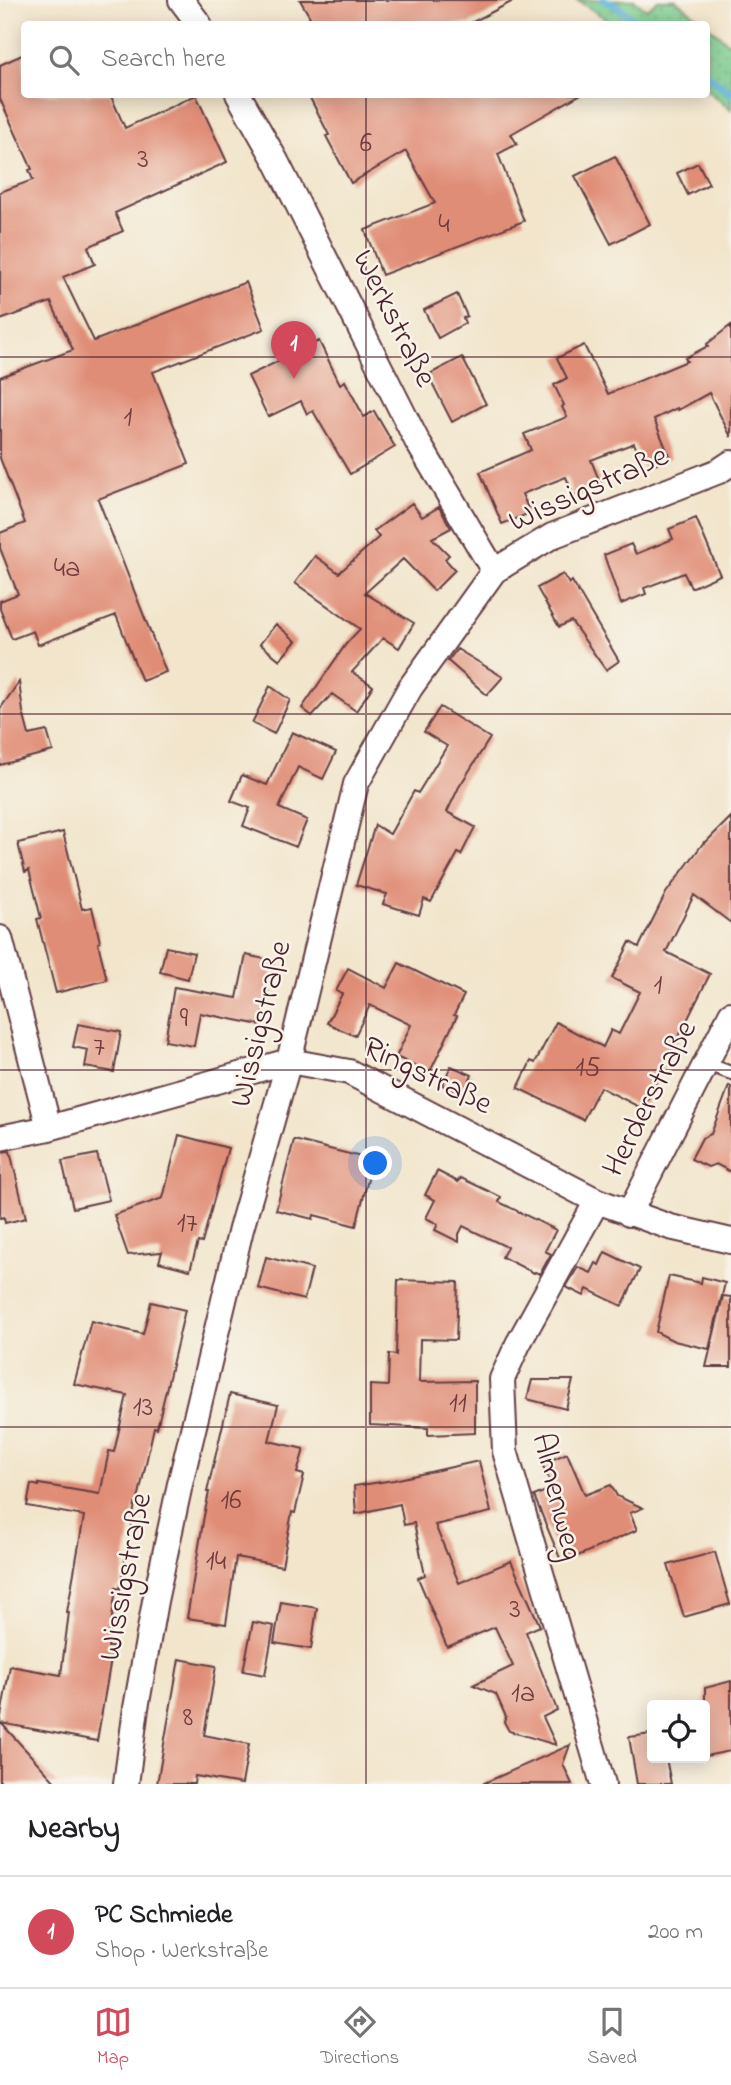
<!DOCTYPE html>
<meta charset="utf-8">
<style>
:root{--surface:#fff;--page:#f2f2f2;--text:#202124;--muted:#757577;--line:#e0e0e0;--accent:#d1495b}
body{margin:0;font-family:"Indie Flower",sans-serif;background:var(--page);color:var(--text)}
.controls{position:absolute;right:21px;bottom:21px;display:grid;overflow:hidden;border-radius:7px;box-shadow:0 4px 18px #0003}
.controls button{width:63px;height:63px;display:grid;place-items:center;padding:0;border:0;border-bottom:2px solid var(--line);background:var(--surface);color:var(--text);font:35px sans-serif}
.you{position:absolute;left:376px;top:1164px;width:24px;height:24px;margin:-18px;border:5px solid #fff;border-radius:50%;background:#1a73e8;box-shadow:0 0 0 10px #1a73e833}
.badge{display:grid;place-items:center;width:46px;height:46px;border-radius:50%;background:var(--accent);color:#fff;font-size:23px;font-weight:700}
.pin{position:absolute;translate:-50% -58px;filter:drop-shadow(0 2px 4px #0008)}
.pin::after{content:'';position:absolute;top:37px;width:24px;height:21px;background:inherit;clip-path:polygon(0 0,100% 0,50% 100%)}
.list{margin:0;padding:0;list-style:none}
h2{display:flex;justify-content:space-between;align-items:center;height:91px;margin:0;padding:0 28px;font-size:30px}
h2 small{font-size:23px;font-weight:400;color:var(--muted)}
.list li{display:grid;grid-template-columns:46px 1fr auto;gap:21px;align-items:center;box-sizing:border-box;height:112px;padding:0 28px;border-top:2px solid var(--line)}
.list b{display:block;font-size:26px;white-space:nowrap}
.list p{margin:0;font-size:23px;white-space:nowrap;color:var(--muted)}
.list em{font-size:23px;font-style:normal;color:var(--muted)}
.icon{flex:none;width:38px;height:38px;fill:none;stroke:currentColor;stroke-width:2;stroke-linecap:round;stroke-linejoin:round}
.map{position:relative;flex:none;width:731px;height:1784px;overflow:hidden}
.search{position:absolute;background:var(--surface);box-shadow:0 4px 18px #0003;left:21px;right:21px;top:21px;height:77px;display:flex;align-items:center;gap:18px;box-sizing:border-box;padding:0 24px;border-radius:7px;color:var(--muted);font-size:26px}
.sheet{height:203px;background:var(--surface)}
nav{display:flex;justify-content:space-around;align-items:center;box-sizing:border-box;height:98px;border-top:2px solid var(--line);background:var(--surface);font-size:19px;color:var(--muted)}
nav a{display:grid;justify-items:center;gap:4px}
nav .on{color:var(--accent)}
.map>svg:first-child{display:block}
</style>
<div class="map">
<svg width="731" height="1784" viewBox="0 0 731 1784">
<defs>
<pattern id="green-dots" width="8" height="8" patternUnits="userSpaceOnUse" patternTransform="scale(1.75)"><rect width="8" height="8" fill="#78cb8d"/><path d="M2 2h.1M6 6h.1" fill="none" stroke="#69ae7a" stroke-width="1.8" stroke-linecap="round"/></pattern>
</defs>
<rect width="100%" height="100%" fill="#f7f3e8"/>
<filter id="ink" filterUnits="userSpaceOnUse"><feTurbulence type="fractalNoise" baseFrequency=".0143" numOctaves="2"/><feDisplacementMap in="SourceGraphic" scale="14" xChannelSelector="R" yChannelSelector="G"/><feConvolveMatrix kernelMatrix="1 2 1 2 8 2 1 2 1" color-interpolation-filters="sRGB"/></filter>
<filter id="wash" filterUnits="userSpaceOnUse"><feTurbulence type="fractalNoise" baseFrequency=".00686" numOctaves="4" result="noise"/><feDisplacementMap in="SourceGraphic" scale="28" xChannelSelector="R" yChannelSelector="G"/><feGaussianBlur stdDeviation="1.57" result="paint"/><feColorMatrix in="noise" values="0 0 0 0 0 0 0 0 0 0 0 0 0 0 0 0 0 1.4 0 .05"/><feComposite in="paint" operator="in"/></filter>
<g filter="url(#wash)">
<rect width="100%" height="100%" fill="#f2e5cc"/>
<path fill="url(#green-dots)" stroke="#61755c" stroke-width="2" d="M577 0H634L647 9 658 0H676L706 24H614Z
M707 25 731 45V110L707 90Z"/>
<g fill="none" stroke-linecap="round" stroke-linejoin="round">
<path stroke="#59b1d6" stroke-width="8" d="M604 0 616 6 640 24
M706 74 731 93"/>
</g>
<g id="blocks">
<path fill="#e08d77" d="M300 0H515L469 24H314Z
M24 54V94H110L125 128 196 95 227 162 115 213 123 231 88 247 95 264 63 277 94 341 246 282 264 329 153 372 189 464 98 499 166 672 142 681 116 615 38 645 33 631 12 639 0 609V601L18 594 0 548V533L25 523 0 458V377L73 350 51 302 0 320V192L33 180 29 170 32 169 0 99V65Z
M308 94H581L511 134 517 144 498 154 524 221 382 275 365 230 435 203 406 151 351 183 326 136 329 135Z
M615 156 650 224 611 244 575 176Z
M698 163 709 184 688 195 677 173Z
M457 294 467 316 463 318 465 323 438 338 424 310Z
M731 325V437L709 393 678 410 677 408 654 419 670 458 644 468 634 443 591 460 601 485 574 496 566 477 522 494 530 513 502 524 480 472 531 450 524 434 567 417 562 407 564 405 554 385 567 378 557 358 584 345 608 394 687 361 685 358 708 346 707 344Z
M319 341 340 384 345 381 364 417 374 411 395 447 350 474 313 411 307 414 301 401 268 417 248 376Z
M462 357 486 404 452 422 428 375Z
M412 503 422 517 439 507 451 528 432 538 449 555 445 559 455 570 434 591 403 559 365 593 414 623 399 648 383 638 352 672 373 686 356 711 332 694 312 716 302 708 346 644 360 629 295 583 315 556 339 573 379 537 374 531Z
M696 518 720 575 691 588 684 573 644 588 646 594 621 604 604 555 631 544 636 554 673 539 669 529Z
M563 574 569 584 572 581 619 661 606 670 571 621 559 627 537 588Z
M276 624 296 641 280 660 260 644Z
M457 649 503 677 487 695 448 661Z
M19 682 23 712 29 735 47 731 53 751 0 765V709Z
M270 686 290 700 274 734 252 723Z
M440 707 490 738 459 787 447 812 475 827 461 855 458 853 431 902 424 899 419 915 383 904 387 894 356 885 375 825 390 834 414 791 418 793 447 746 424 732Z
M292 732 336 752 323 779 298 767 279 808 307 820 296 847 243 826 250 808 231 801 242 775 267 785Z
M731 817V923L694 895 666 952 710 974 643 1109 600 1087 583 1120 518 1088 531 1061 535 1063 556 1022 603 1047 611 1030 619 1034 640 992 612 978 630 942 639 947 666 893 704 842 705 843Z
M63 832 82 909 92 907 100 942 98 943 107 980 56 993 37 919 41 918 29 870 25 872 18 843Z
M166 947 194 953 188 979 160 972Z
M246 955 274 961 261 1025 200 1013 194 1046 165 1041 174 987 237 998Z
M399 963 464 995 454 1015 457 1016 430 1072 396 1057 411 1025 370 1005 355 1036 327 1023 342 994 336 991 348 968 386 988Z
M78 1024 121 1032 114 1072 85 1067 88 1050 73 1047Z
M451 1066 472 1075 463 1094 442 1085Z
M729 1086 731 1087V1172L716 1164 708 1167 691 1159 702 1138 711 1134Z
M179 1135 228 1148 202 1243 198 1242 190 1270 159 1262 162 1252 128 1255 114 1215 163 1198Z
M294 1140 373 1160 356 1226 314 1215 313 1219 276 1210Z
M10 1151 26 1218 5 1223 4 1217 0 1218V1152Z
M97 1154 109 1200 73 1208 62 1161Z
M437 1171 458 1182 460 1177V1180L461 1178 501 1197 499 1202 556 1230 545 1251 551 1254 540 1274 535 1272 534 1273 502 1257 507 1247 463 1226 459 1234V1242L435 1230 438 1224 426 1218 435 1200 425 1195Z
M605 1252 640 1269 622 1306 587 1289 584 1296 566 1287 578 1267 591 1273 596 1263 599 1265Z
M266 1257 312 1269 304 1300 258 1288Z
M669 1276 701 1283 702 1277 725 1283 709 1349 674 1341 656 1332Z
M398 1280 458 1282 456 1340 420 1339 419 1382 475 1381V1433L428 1435V1428L370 1425V1385L388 1386 389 1354 396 1355Z
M723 1296 731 1297V1367H706Z
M151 1302 185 1310 157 1428 154 1427 137 1504H135L120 1589 116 1588 108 1647H113L97 1741 1 1723 57 1784H0V1722L10 1666 61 1675 69 1612H67L84 1516 27 1506 31 1484 39 1486V1484L100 1494 109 1451 114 1452 127 1395 74 1384 91 1321 143 1334Z
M532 1380H573L566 1409 527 1399Z
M230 1394 278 1405 269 1441 304 1449 297 1473 304 1475 295 1513 292 1512 282 1566 236 1557 226 1624 187 1618 204 1516 209 1492H207Z
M567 1453 585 1495 611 1485 617 1496 643 1508 630 1513 637 1530 562 1563 534 1496 553 1488 542 1464Z
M479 1461 491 1512 435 1525 459 1583 511 1561 540 1626 526 1632 557 1710 543 1717 556 1745 509 1731 504 1722 506 1717 496 1694 473 1685 513 1666 495 1627 447 1647 418 1578 425 1575 414 1523 404 1525 400 1504 356 1514 354 1486 394 1480Z
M715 1552 730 1604 684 1617 668 1565Z
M281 1602 317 1608 311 1649 274 1643Z
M253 1622 274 1626 265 1675 243 1671Z
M179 1659 216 1666 204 1735 249 1744 242 1784 195 1776 194 1784H157Z
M731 1681V1751L705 1756V1705L699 1704 705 1703V1688Z
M652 1734V1758H666L671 1784H637L629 1737Z
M570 1745 563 1764 572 1784H482Z"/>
</g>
</g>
<g filter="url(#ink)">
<use href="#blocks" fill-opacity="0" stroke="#633d43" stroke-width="2"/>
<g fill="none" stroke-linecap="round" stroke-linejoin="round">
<g stroke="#633d43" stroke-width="16">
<path id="lane" d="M707 1064 731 1073"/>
</g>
<g stroke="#633d43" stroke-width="28">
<path id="street" d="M181 0 199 24
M238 94 276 161 417 441 494 571
M0 938 49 1128
M0 1138 49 1128 289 1061 349 1072 597 1201 670 1227 731 1241
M597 1201 518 1344 502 1379 505 1451 603 1784
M629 1214 731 1014
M126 1784 136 1708 155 1601 180 1484 241 1229 289 1061 356 784 410 688 494 571 552 536 719 471 731 463"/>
</g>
<use href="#lane" stroke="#fff" stroke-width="12"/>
<use href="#street" stroke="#fff" stroke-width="24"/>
</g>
</g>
<path fill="none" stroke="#4a1f2b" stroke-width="2" stroke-opacity="0.55" d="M366 0V24M366 94V1784M0 357H731M0 714H731M0 1070H731M0 1427H731"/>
<g text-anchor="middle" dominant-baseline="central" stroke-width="5" stroke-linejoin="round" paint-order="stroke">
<g font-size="28" fill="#703a3e">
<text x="366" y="144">6</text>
<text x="143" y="160">3</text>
<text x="444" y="225">4</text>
<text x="128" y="418">1</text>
<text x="67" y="569">4a</text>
<text x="658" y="986">1</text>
<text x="184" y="1019">9</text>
<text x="99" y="1048">7</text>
<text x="588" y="1068">15</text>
<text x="187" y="1224">17</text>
<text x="458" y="1404">11</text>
<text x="143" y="1408">13</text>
<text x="231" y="1501">16</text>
<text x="216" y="1562">14</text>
<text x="515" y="1610">3</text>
<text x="523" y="1694">1a</text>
<text x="188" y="1718">8</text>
</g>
<g font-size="32" fill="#4a1f2b" stroke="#f7f3e8">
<text transform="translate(393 319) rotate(63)">Werkstraße</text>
<text transform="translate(589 490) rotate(-24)">Wissigstraße</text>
<text transform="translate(262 1024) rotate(-76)">Wissigstraße</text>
<text transform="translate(427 1077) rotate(26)">Ringstraße</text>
<text transform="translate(651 1099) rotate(-63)">Herderstraße</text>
<text transform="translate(556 1497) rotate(76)">Almenweg</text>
<text transform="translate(127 1577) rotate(-79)">Wissigstraße</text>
</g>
</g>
</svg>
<div class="controls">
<button><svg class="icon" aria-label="locate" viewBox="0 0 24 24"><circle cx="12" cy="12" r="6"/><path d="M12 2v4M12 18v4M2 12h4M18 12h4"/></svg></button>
</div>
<div class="you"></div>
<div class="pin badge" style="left:294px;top:379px">1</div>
<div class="search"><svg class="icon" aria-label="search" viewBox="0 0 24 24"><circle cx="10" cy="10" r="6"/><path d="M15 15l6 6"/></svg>Search here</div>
</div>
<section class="sheet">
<h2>Nearby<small></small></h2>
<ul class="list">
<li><span class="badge">1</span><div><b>PC Schmiede</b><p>Shop · Werkstraße</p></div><em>200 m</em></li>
</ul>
</section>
<nav>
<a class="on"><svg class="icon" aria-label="map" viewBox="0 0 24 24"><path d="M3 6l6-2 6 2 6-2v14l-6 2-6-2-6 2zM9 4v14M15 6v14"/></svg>Map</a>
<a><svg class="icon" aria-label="directions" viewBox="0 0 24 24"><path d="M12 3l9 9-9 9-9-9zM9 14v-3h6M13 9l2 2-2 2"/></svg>Directions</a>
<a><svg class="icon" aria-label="saved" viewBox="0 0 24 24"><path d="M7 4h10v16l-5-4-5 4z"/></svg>Saved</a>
</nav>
